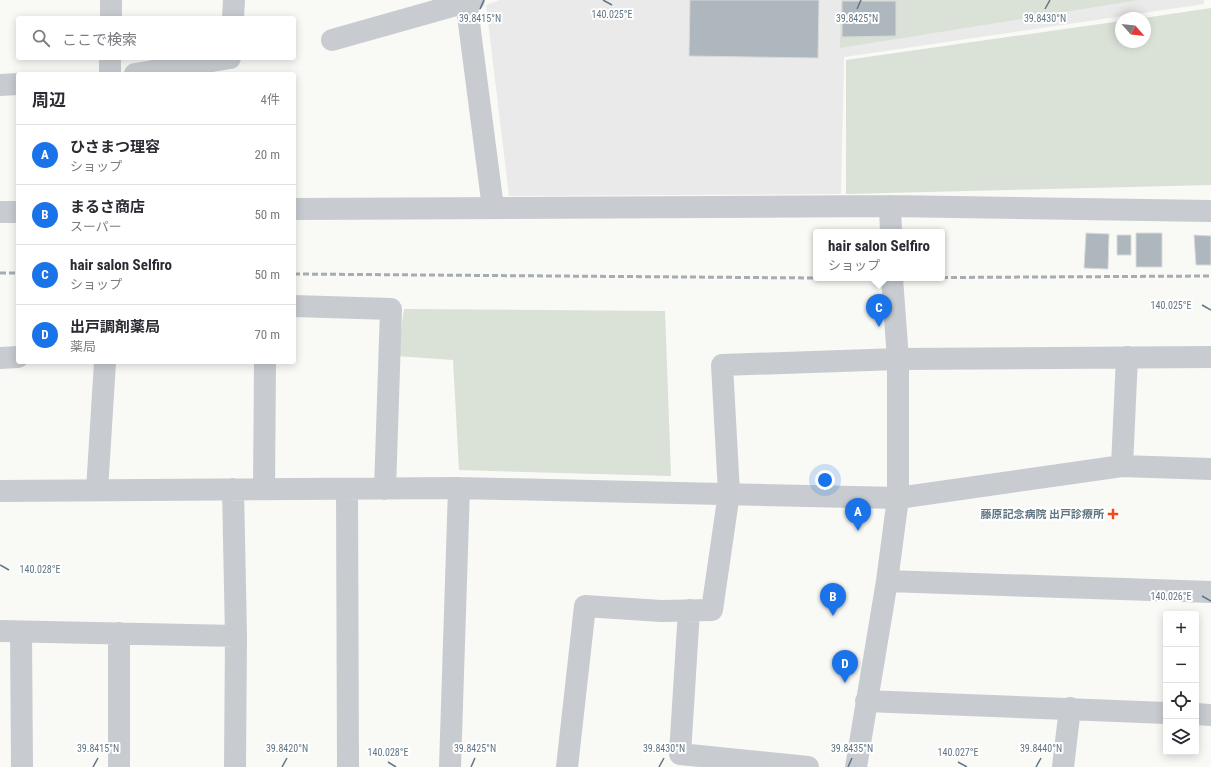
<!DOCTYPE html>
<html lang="ja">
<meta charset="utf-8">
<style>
:root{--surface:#fff;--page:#f7f7f7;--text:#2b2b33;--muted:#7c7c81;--line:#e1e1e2;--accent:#1a73e8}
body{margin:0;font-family:"Roboto Condensed","Noto Sans JP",sans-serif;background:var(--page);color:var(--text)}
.controls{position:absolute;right:12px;bottom:12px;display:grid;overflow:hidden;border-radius:4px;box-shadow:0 2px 10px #0003}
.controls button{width:36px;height:36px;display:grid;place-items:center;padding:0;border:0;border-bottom:1px solid var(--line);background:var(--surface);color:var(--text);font:20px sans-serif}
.compass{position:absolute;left:1115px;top:12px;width:36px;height:36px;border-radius:50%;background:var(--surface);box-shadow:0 2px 10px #0003;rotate:117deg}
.you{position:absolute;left:825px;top:480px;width:14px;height:14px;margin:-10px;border:3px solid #fff;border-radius:50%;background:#1a73e8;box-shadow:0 0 0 6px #1a73e833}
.badge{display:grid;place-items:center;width:26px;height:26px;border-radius:50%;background:var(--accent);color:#fff;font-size:13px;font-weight:700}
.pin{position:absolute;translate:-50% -33px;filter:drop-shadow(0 1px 2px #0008)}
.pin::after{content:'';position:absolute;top:21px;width:14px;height:12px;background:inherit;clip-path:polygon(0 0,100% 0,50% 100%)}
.popup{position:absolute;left:813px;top:229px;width:132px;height:52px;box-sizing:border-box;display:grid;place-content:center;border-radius:4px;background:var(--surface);filter:drop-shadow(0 1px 3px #0005);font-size:13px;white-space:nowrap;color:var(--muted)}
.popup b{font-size:15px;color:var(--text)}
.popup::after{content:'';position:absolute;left:50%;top:100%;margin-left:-8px;border:8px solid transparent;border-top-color:var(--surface)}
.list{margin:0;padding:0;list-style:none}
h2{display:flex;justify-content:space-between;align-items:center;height:52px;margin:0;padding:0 16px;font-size:17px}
h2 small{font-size:13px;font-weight:400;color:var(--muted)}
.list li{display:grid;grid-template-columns:26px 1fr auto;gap:12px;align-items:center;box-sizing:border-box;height:60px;padding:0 16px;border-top:1px solid var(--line)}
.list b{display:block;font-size:15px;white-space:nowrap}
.list p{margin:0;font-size:13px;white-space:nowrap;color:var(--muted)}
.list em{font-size:13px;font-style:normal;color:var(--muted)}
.icon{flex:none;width:22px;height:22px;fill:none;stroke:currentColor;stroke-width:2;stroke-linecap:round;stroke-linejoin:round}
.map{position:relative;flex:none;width:1211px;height:767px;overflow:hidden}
.search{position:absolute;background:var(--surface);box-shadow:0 2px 10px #0003;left:16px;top:16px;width:280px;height:44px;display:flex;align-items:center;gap:10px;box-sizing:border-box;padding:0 14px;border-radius:4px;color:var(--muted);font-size:15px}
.panel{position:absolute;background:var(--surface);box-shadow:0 2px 10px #0003;left:16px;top:72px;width:280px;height:292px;border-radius:4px}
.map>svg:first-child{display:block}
</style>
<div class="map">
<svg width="1211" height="767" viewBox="0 0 1211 767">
<rect width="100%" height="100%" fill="#f9f9f6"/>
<path fill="#e9eae9" d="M500 0H1204V4L844 57 841 194 509 196 486 5Z"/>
<path fill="#dae1d6" d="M841 0H1139L840 48Z
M1211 8V185L846 194V60L1121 21V42H1145L1144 18Z
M404 309 665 311 671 476 459 470 453 360 397 356Z"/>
<path fill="#aeb7be" stroke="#dadad8" d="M690 0H819L818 58 689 56Z
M842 1H896V36L842 37Z
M1086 233 1109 234 1108 269 1084 268Z
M1136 233H1162V267H1136Z
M1117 235H1131V255H1117Z
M1194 235 1211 236V265H1196Z"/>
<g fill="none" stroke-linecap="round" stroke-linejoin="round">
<path stroke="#c8ccd0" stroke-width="22" d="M466 0 493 208
M111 18V0
M233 18 234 0
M332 40 474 0
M110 74V58
M135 74 230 58
M0 85 18 84
M890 206 891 232
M294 209 890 206 1211 211
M0 212H18
M294 306 391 309 385 489
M0 358 18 357
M1122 466 1127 357
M233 489 236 636 235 767
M264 489 265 362
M347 489 348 767
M97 490 105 362
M0 491 459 488 898 498 1122 466 1211 469
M887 581 1211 592
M689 610 680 754 808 767
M0 631 236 636
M21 632 22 767
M866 701 1166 713
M1196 714 1211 715
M119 767V633
M450 767 459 488
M567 767 585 606 661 611 712 610 729 493 722 365 898 359 1211 357
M856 767 887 581 898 498V359L892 278
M1063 767 1070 708"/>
<path stroke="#a5adb3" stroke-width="3" stroke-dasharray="6 3" stroke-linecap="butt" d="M0 273H18
M294 274 816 278
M861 278 1211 276"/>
</g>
<path fill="none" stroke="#607584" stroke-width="1.5" d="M603 0 612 5M480 9 484 0M857 9 861 0M1045 9 1050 0M1202 305 1211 310M0 565 9 570M1202 596 1211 601M388 762 396 767M958 762 967 767M93 767 98 758M282 767 287 758M471 767 475 758M659 767 664 758M848 767 852 758M1036 767 1041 758"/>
<path fill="#f64718" stroke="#fff" stroke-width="1.5" d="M1111 508h4v4h4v4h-4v4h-4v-4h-4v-4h4z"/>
<g text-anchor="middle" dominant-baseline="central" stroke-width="4" stroke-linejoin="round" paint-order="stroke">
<g font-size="11" font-weight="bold" fill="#607584" stroke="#fff" text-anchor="end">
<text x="1104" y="514">藤原記念病院 出戸診療所</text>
</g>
</g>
<g font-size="10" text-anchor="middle" fill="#607584" stroke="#fff" stroke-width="4" stroke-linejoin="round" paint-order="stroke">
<text x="612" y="18">140.025°E</text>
<text x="480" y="22">39.8415°N</text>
<text x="857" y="22">39.8425°N</text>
<text x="1045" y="22">39.8430°N</text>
<text x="1171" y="309">140.025°E</text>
<text x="40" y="573">140.028°E</text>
<text x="1171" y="600">140.026°E</text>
<text x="98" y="752">39.8415°N</text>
<text x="287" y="752">39.8420°N</text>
<text x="475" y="752">39.8425°N</text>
<text x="664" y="752">39.8430°N</text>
<text x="852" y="752">39.8435°N</text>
<text x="1041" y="752">39.8440°N</text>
<text x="388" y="756">140.028°E</text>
<text x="958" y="756">140.027°E</text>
</g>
</svg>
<div class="controls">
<button>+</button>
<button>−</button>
<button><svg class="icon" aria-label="locate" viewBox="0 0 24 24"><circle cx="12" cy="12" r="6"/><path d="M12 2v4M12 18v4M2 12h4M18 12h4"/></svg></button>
<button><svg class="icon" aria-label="layers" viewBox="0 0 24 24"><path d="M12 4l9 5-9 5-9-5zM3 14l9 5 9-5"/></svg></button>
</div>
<svg class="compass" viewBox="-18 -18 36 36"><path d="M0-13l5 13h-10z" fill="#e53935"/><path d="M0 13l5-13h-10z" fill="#7c7c81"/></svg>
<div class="you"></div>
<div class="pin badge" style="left:858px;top:531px">A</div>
<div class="pin badge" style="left:833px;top:616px">B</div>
<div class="pin badge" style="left:879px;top:327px">C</div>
<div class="popup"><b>hair salon Selfiro</b>ショップ</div>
<div class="pin badge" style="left:845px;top:683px">D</div>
<div class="search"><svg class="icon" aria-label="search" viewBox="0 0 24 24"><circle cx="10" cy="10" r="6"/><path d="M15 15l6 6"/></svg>ここで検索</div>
<section class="panel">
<h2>周辺<small>4件</small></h2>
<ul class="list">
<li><span class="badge">A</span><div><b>ひさまつ理容</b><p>ショップ</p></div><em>20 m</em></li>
<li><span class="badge">B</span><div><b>まるさ商店</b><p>スーパー</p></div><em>50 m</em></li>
<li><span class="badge">C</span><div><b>hair salon Selfiro</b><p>ショップ</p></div><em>50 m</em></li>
<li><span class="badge">D</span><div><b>出戸調剤薬局</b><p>薬局</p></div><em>70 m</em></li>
</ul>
</section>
</div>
